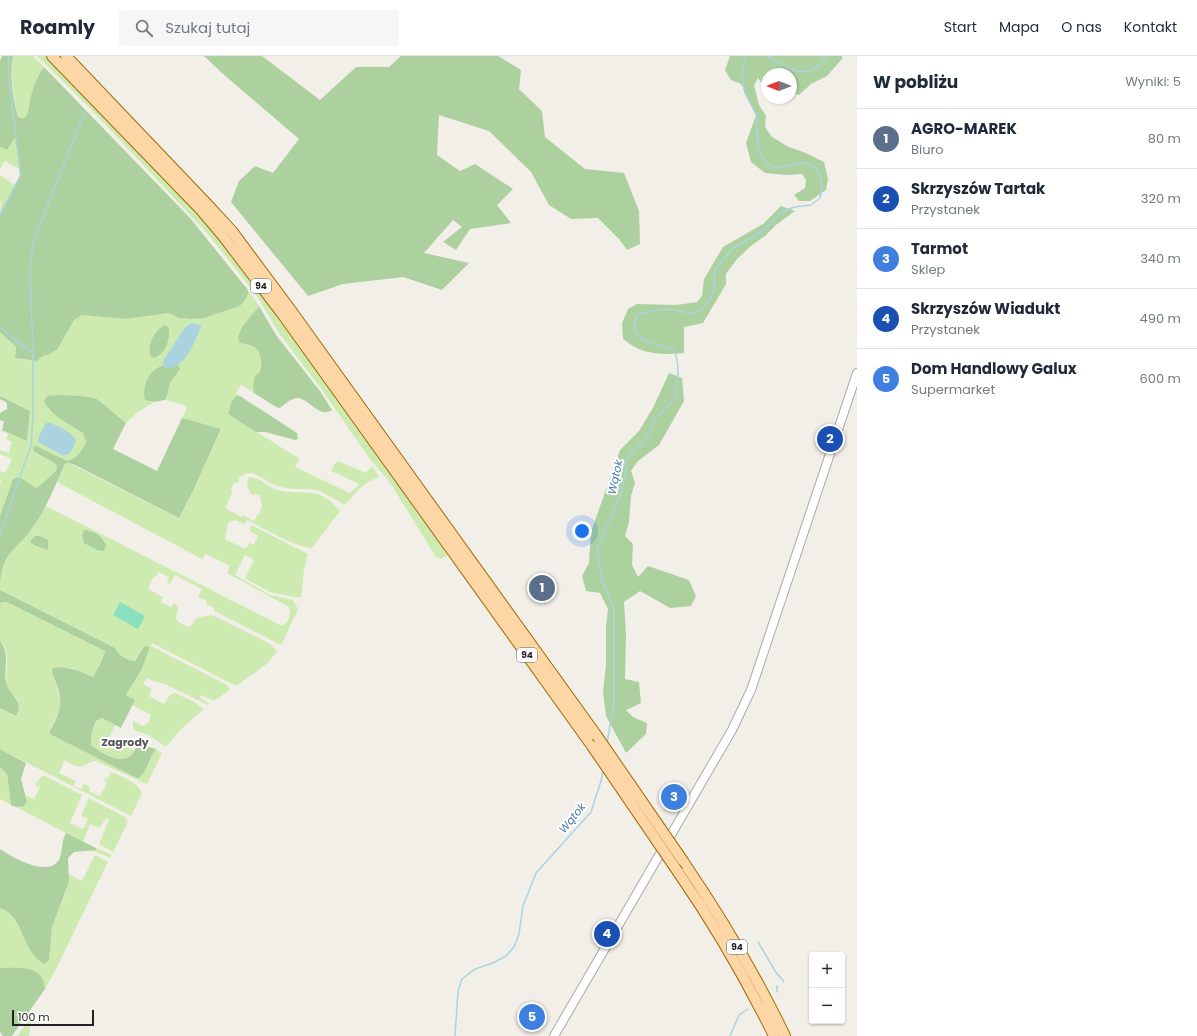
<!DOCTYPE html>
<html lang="pl">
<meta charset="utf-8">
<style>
:root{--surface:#fff;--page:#f6f6f7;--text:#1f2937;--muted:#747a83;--line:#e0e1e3;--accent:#ea580c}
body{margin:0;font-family:Poppins,sans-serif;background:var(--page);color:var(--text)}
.controls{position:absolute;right:12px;bottom:12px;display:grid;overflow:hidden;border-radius:4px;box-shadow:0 1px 3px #0004}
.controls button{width:36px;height:36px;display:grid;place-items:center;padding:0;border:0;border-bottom:1px solid var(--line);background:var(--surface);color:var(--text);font:20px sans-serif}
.compass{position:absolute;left:761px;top:12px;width:36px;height:36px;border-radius:50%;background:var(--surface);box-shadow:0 1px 3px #0004;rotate:270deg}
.scale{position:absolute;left:12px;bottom:10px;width:82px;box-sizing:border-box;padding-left:4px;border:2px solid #222;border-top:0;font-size:11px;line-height:14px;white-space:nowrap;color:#222;-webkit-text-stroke:3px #fff;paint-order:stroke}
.you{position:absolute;left:582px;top:475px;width:14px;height:14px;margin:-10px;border:3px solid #fff;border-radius:50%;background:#1a73e8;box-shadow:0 0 0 6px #1a73e833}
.badge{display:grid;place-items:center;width:26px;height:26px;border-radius:50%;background:var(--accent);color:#fff;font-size:13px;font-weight:700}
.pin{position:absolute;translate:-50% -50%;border:2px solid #fff;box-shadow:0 1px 4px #0006}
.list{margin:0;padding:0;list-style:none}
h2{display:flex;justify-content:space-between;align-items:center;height:52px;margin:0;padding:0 16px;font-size:17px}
h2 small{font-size:13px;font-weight:400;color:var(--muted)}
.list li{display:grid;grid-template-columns:26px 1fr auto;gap:12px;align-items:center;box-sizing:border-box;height:60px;padding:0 16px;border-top:1px solid var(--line)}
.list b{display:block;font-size:15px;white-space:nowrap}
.list p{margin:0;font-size:13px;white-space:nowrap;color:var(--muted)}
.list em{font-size:13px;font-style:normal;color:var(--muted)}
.icon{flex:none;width:22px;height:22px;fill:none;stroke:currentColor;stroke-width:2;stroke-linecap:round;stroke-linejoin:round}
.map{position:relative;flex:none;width:857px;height:980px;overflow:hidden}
header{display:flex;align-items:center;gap:24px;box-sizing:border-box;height:56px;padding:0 20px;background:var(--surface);border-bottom:1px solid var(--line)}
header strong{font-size:19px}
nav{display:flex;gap:22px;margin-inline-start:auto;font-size:14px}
.search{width:280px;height:36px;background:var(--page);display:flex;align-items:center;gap:10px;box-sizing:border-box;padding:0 14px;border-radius:4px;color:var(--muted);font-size:15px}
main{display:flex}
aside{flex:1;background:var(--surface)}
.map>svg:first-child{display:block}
</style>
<header>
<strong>Roamly</strong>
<div class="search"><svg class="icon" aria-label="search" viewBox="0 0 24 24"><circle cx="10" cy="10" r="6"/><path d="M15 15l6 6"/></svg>Szukaj tutaj</div>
<nav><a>Start</a><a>Mapa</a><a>O nas</a><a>Kontakt</a></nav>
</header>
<main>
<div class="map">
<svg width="857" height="980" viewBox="0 0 857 980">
<rect width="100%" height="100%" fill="#f2efe9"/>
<path fill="#cdebb0" d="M13 0H33L44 11C37 20 34 29 31 40 29 48 29 55 25 62H21L18 61C14 41 9 20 13 0Z
M37 0H45L194 154 221 186 254 228 448 499 441 503 436 501 391 428 369 402 322 334 278 276 258 242 243 222 206 176 87 49Z
M15 80 19 113 5 105 0 113V91L7 94Z
M0 119 15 129 0 157 1 146 0 145Z
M248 234 259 250 242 271 238 281 239 286 252 290 258 294 261 301 260 316 253 330 254 337 241 329 236 337 240 340 236 341 228 358 300 403 295 411 350 437 359 428 331 415 335 407 338 405 366 417 372 410 379 421 368 426 360 432 345 449 320 435 309 433H292L274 429 253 417 245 418 239 422 238 427H234L231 434 233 435 225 452 242 461 243 459 254 465 258 458 260 457 262 450 260 440 256 438 252 439C248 433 245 427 249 421 259 421 268 431 277 434 294 439 314 432 329 444 333 447 336 451 340 455L312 492C294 491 264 472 247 464L245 468 235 464 228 467 225 483 245 493 250 487 254 489 258 480 250 475V471L253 470 308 498 304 514 301 541H294L270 536 246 523V520L254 504 245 499 235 519 270 539 293 544 298 553 282 588H279L214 555V552L211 550 207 549 206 544 198 541 202 533 175 519 170 528 167 527 169 521 158 516 156 521 154 520 148 533 163 541 161 546 171 551 174 547C182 551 176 556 176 563L178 566 189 571C193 569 193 566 196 563 200 560 207 560 212 559L270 588 277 595 268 607 236 630 152 587 151 590 227 629 230 634 214 645 201 639 200 642 210 648 208 649 165 628 153 625 146 622 143 628 152 633 149 640 164 648 169 640 175 637 196 647 204 653 181 673 166 691 148 679 134 674 133 672V665L143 670 148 667 151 659 132 649 135 644 126 639 142 613 144 590 134 605C126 604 119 600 115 592L0 534V521L4 504 9 497 33 472 46 450 282 570C289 567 292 557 289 551L227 517 230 510 206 498 202 503 57 426 65 408 69 407 179 462 193 435 221 374 182 362 187 352 181 348 165 344 168 341V332L180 312 178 309C189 301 195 284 201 272V270L163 305V309L153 314 149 345 154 346 138 356 126 367 97 343 47 352 69 369 83 377 86 386 80 398 73 403 67 405 38 398 54 407 57 410 56 415 37 432C30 429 25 423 18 421L13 423 0 460V429L1 425 0 424V415L5 417 12 403 0 398V394L9 397 12 386 6 383 8 378 2 375V374L27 385 30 355 0 340V276L16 291 15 297 18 303 37 305 43 300 48 299 57 294 74 263 82 259 126 263 170 257 179 262 191 263 204 262 240 250 246 243 248 238Z
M2 546H7L30 557 105 595 102 604 93 621 72 612 52 616 61 645 59 655 50 673 135 721 149 707 151 700 156 693 162 697 147 728 96 705C89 705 84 712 77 710 73 710 68 706 65 704L59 717 76 725 74 730 81 733 84 728 90 731 89 735 100 740 107 727 104 725 106 721 108 722 111 716C123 721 136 725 142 737L131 760 0 693V652L16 660 19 648 17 642 9 636 6 626 7 600 5 591 0 585V548Z
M102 662 115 669 109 682 134 695C123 712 104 698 91 689V679L97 665Z
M0 711 7 718 11 749 0 743Z
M45 720 82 739 70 767 83 773 88 763 81 760 89 742 125 761 128 766 113 796 99 788 109 764 106 762 100 772 90 768 83 786 16 751H20L27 746 25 739 34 743 40 731 35 729 41 721Z
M96 792 112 799 110 802 96 796 84 795 96 794Z
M95 799 108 806 55 915 45 933 44 927 18 912H0V852L10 857 22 876 45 908 49 904C50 893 49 883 52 872 56 854 70 838 68 818L82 825Z
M28 966 31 967 29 980H17Z"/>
<path fill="#add19e" d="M2 0H13C9 19 13 42 18 61L21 62H25C29 55 29 48 31 40 34 29 37 20 44 11L190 162 248 234V238L246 243 240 250 204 262 191 263 179 262 169 257 126 263 82 259 74 264 57 294 48 299 43 300 37 305 15 302 16 291 0 276V157L20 119 15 81 7 94 0 91V5Z
M204 0H262L320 44 356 11H389L401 0H498L521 14 519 33 542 55 545 81 585 113 624 117 639 155 640 188 627 194 619 183 598 162 571 163 549 149 531 116 489 75 439 59 437 99 460 115 475 108 513 133 497 149 511 167 470 173 456 194 443 186 462 171 453 164 424 197 469 207 442 234 403 221 343 228 308 240 231 146 239 125 255 110 273 117 299 83 222 17Z
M730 0H842V3L827 20 811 28 799 39 791 37V18H767V30L763 29 758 22 754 29 759 49 766 60 765 71 772 81 789 91 806 97 824 106 828 123 826 134 810 145H799L794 139 805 132 806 124 802 118 786 119 765 117 751 106 746 87 756 59 741 28 731 24 725 14Z
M781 150 795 155 776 169 765 180 752 189 737 203 726 218V228L703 267 684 271V297C661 299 642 299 623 283L622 267 628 253 637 248 676 249 697 246 702 240 704 223 723 191 763 168Z
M259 250 276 279 320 335 332 354C319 363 309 342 297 342 290 343 285 348 280 352L276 351 254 337 253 330 255 320 260 316C262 306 262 295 252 290 248 288 243 288 239 286L238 281 242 271Z
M164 269 168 271C172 281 165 299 154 302L150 299C148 287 154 276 164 269Z
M163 309 165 312 178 309 180 312C177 319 171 324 169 331 167 336 169 340 165 344L154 346 145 344C142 335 147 320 154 314 156 312 160 311 163 309Z
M669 317 682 322 684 345 659 389 638 405 631 415 635 427 631 440 629 466 625 480 633 488 632 509 638 521 648 510 689 524 696 540 691 550 670 552 640 535 624 546 626 578 625 623 639 626 641 647 626 654 633 661 647 667 646 678 626 697 606 660 603 636 606 609V571L608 553 600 537 586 535 582 520 589 507 591 476 620 394 639 375 654 350Z
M60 339 82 340 97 343 126 367 113 393 157 415 182 362 221 373 193 435 179 462 75 409 69 407 65 408C55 429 47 452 33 471 15 497 2 493 0 531V460L13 423 18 421C25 423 30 429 37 432L56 415 57 410C51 403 41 401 34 395L33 391 36 390 67 405C78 402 81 396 86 386L83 377C70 369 51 360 44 345L47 340Z
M0 340 30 355 27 385 2 374 4 366 0 364V357L7 353V347L0 343Z
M236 340H240L297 377 298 383 295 384 265 376H256L228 358 231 347Z
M84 474C95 475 102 480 106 489L104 495 97 494 84 487 82 480Z
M35 480H40L48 484V494L36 490 31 487V484Z
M0 534 115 592C119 600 126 604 135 605L144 590 150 591 142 613 126 639 135 644 121 672 102 662 96 665 91 679V689C101 696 118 709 130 700 133 698 135 693 137 690L142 689 156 693C155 696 152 698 151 701 148 709 145 716 139 722L135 721 50 678C50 672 54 668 56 663 64 643 60 638 53 619L52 616 53 612C70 610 78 615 93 621L102 604 105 595 7 546H2L0 548Z
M0 585C11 598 3 612 6 627 10 641 25 643 16 660L0 652Z
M0 693 26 707 21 723 27 746 24 750 16 751 11 749 7 718 0 711Z
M66 777 96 792V794L74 796 68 802 69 825 65 837 52 871 49 904 45 908C23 900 24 859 0 852V793C12 801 47 822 59 804 63 796 61 785 66 777Z
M0 912C19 912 43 908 45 933L12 980H3L0 976Z"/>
<path fill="#88e0be" d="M120 546 145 560 138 573 113 559Z"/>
<path fill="#aad3df" d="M191 267 197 268 201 270V272C193 288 185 314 165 312L163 309V305L184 273Z
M46 367H50C60 371 70 375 76 384 74 391 70 401 62 399L38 386 39 380Z"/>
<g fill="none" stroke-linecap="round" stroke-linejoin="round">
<path stroke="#aad3df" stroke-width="1.5" d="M768 0C791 14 807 27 827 0
M0 161 21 119 8 17 9 0
M0 271 20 288 33 296
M0 479 31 389 33 359V296L30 217 33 186 84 58
M607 687 614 647V553L602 524 597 493 619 443 625 422 626 403 648 380 655 363 675 343C677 326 681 311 674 294 663 291 638 286 635 273 634 268 635 264 636 260L643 257 665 253 681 255 690 258 702 253 712 240 714 229V219L717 211 732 193 763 175 780 157 794 151 811 149 820 142 822 133 821 124 818 115 814 111 802 106 778 112 772 111 765 105 759 97 757 78V60L745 37 742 22 743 10 746 0
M758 886 777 918 783 924V926
M777 930V936
M455 980 458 935 462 923 475 913 493 907 506 900 514 891 519 878 523 850 536 817 591 756 601 725 603 714
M730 980 739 959 748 953"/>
<g stroke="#a9a9a9" stroke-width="10">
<path id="tertiary" d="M554 980 732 674 751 634 857 317"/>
</g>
<g stroke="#a06b00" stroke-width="12">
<path id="primary" d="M52 0 201 154 223 180 283 259 592 690
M66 0 207 148 232 175 290 253 597 680
M683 805C721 861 756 919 785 980
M678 816C714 868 746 923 774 980"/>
</g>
<use href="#tertiary" stroke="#fff" stroke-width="8"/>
<use href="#primary" stroke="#fcd6a4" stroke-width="10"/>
<g stroke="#a06b00" stroke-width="12" stroke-linecap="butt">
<path id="primary-bridge" d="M597 680 683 805
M592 690 678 816"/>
</g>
<use href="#primary-bridge" stroke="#fcd6a4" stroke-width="10"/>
</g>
<g text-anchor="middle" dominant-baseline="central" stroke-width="4" stroke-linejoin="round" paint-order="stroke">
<g fill="#fff" stroke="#646464" stroke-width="1">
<rect x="251" y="223" width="20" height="14" rx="3"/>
<rect x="517" y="592" width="20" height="14" rx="3"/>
<rect x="727" y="884" width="20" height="14" rx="3"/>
</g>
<g font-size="9" font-weight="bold" fill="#222">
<text x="261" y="230">94</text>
<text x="527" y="599">94</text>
<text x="737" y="891">94</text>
</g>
<g font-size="11" font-style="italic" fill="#4a7aab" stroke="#fff">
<text transform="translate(615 421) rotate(-78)">Wątok</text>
<text transform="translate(572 762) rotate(-51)">Wątok</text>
</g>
<g font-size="11" font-weight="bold" fill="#555" stroke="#fff">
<text x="125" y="686">Zagrody</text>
</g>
</g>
</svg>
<div class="controls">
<button>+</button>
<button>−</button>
</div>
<svg class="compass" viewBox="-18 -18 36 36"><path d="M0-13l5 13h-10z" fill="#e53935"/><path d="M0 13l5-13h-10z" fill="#747a83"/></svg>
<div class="scale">100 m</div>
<div class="you"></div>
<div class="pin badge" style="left:542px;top:532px;background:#5c6f8a">1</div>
<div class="pin badge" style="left:830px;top:383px;background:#1a4fb4">2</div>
<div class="pin badge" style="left:674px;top:741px;background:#3f7fe0">3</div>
<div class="pin badge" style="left:607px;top:878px;background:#1a4fb4">4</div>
<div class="pin badge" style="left:532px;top:961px;background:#3f7fe0">5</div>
</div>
<aside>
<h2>W pobliżu<small>Wyniki: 5</small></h2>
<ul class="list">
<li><span class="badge" style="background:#5c6f8a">1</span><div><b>AGRO-MAREK</b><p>Biuro</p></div><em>80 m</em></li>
<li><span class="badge" style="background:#1a4fb4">2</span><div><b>Skrzyszów Tartak</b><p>Przystanek</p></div><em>320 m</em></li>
<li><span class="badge" style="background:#3f7fe0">3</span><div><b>Tarmot</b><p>Sklep</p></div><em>340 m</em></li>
<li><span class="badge" style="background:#1a4fb4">4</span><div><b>Skrzyszów Wiadukt</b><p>Przystanek</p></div><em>490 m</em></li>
<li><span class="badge" style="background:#3f7fe0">5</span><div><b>Dom Handlowy Galux</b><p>Supermarket</p></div><em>600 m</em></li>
</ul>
</aside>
</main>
